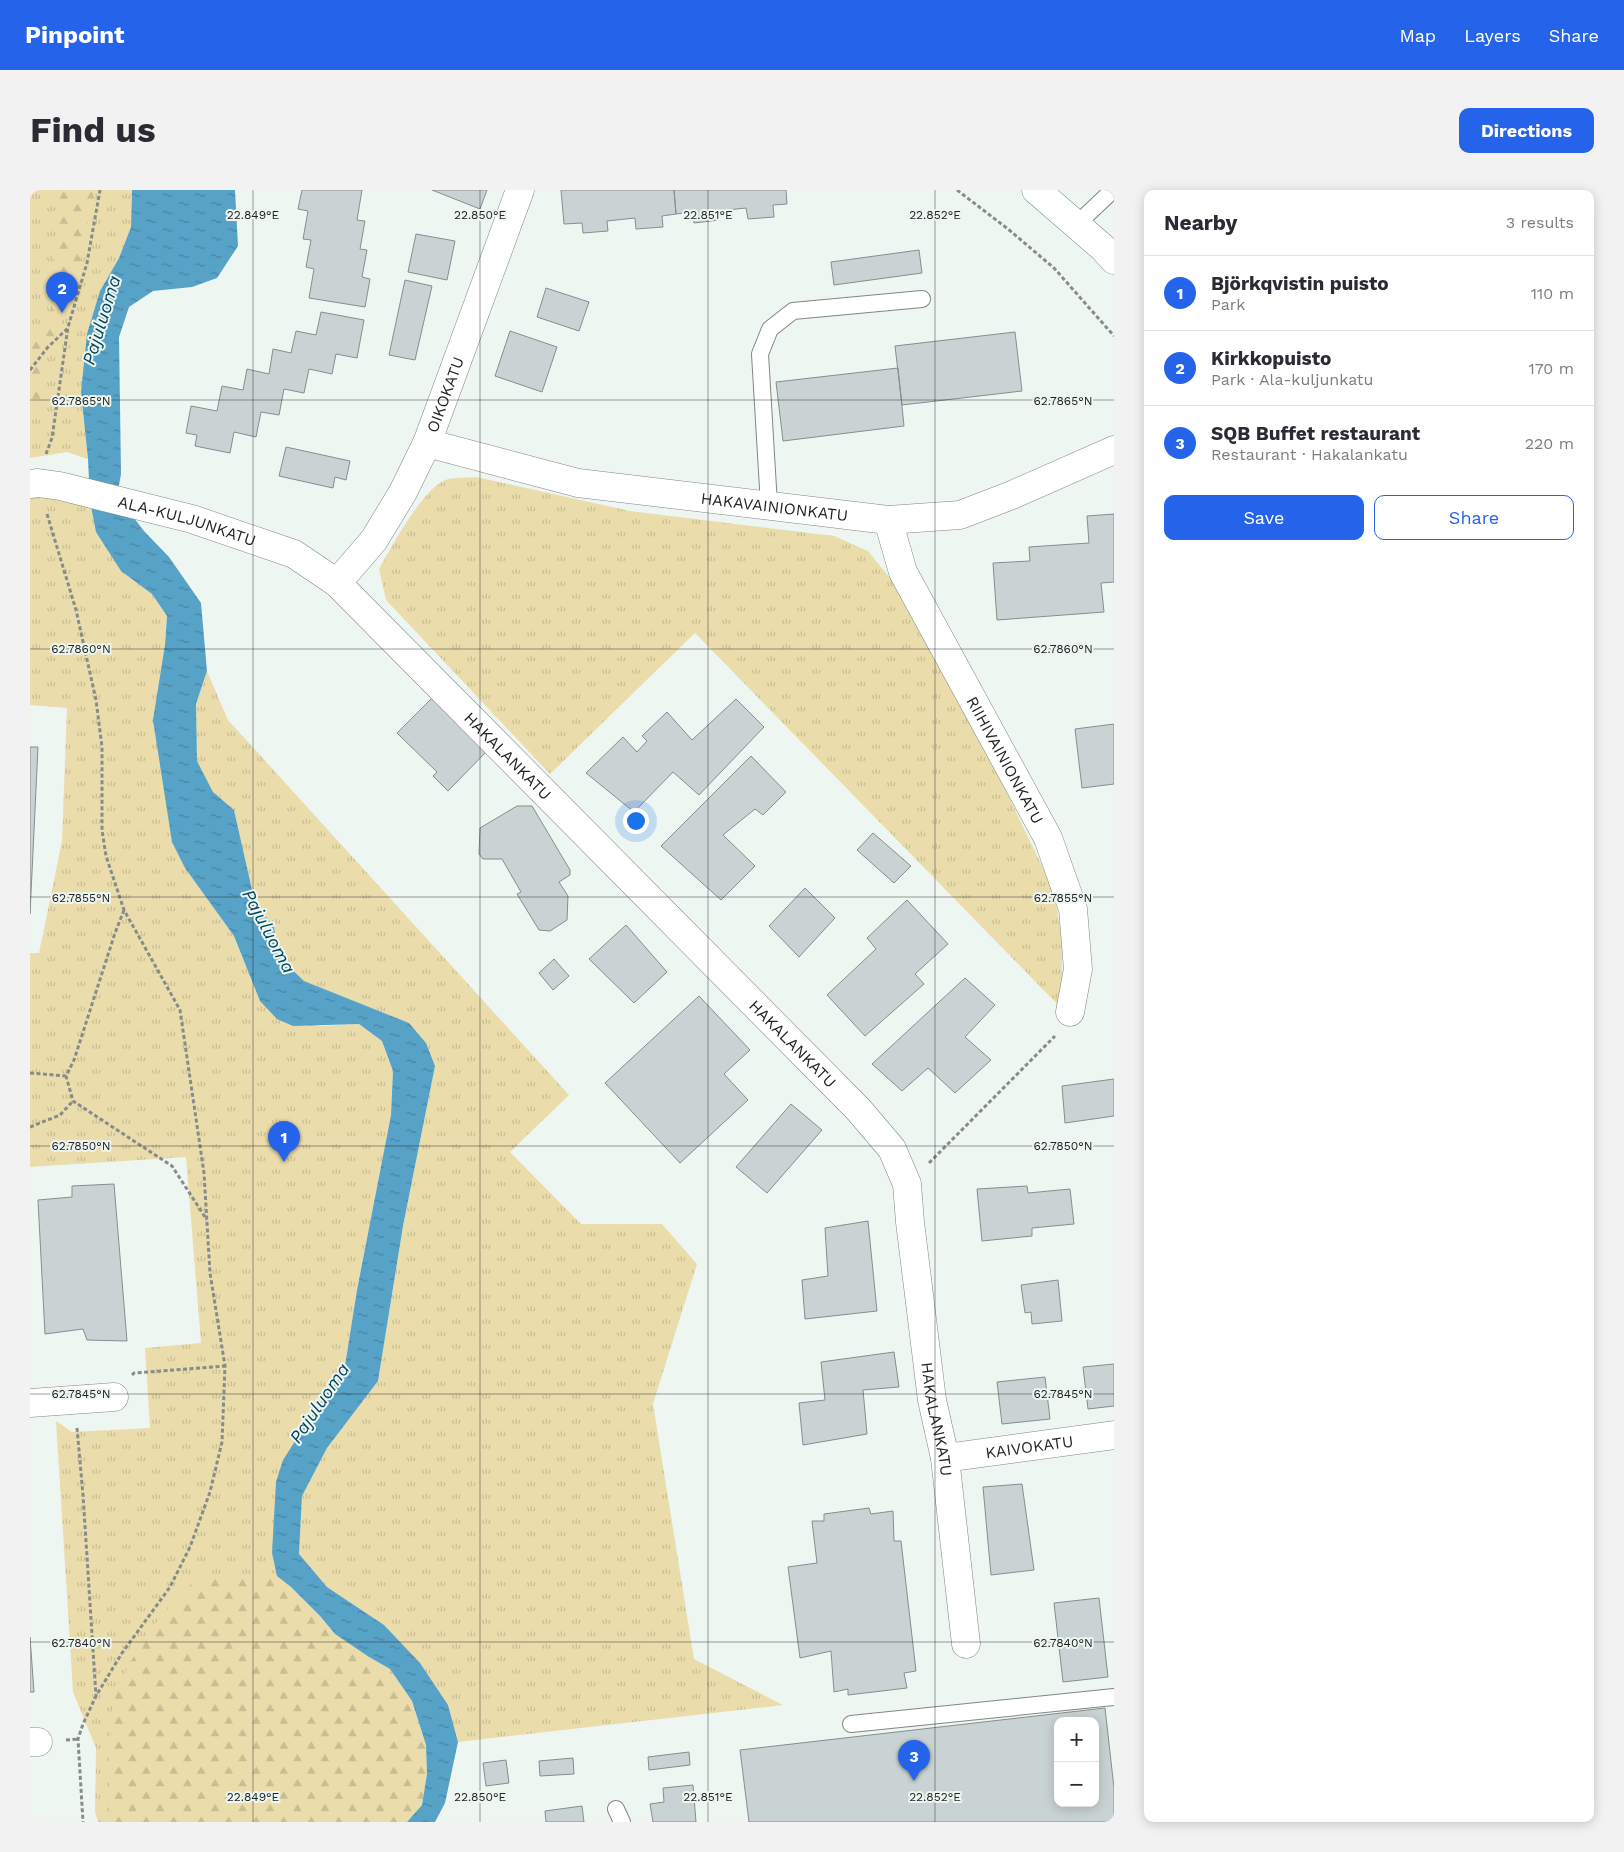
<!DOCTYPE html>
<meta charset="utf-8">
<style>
:root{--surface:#fff;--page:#f2f2f3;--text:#2b2b33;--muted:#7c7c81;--line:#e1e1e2;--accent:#2563eb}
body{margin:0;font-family:"Work Sans",sans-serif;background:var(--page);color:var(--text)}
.controls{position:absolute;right:15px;bottom:15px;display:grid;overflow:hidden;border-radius:10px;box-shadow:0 2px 12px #0003}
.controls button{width:45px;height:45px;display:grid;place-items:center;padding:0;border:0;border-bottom:1px solid var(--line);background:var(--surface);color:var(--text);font:25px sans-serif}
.you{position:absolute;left:605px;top:630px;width:18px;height:18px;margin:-12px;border:4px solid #fff;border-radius:50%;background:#1a73e8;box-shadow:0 0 0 8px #1a73e833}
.badge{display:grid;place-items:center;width:32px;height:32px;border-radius:50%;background:var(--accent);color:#fff;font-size:16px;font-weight:700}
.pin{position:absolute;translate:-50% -41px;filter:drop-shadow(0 1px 2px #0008)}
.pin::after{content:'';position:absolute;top:26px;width:18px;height:15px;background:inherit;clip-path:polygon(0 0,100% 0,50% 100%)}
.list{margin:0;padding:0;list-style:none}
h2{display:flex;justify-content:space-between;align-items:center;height:65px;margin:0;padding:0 20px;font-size:21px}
h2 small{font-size:16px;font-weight:400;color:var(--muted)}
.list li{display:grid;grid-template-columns:32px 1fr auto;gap:15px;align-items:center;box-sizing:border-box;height:75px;padding:0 20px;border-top:1px solid var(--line)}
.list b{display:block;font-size:19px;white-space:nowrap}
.list p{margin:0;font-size:16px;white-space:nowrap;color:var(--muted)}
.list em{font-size:16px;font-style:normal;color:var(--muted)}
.actions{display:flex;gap:10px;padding:15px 20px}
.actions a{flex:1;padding:11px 0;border:1px solid var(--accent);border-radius:10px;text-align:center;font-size:18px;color:var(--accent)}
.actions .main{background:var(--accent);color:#fff}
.map{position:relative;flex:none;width:1084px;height:1632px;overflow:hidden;border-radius:10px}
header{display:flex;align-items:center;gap:30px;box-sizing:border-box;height:70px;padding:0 25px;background:var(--accent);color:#fff}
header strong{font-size:24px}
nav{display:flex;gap:28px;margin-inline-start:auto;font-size:18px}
.intro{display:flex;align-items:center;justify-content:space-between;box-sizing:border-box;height:120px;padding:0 30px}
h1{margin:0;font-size:35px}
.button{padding:12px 22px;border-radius:10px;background:var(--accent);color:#fff;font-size:18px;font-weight:700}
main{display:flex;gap:30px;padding:0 30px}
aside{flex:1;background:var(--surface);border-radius:10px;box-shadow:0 2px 12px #0003}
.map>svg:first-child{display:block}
</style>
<header>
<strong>Pinpoint</strong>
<nav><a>Map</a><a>Layers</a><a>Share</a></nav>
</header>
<div class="intro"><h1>Find us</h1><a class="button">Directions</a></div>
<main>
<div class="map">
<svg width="1084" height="1632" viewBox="0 0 1084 1632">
<defs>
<pattern id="grass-tufts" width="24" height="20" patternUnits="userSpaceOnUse" patternTransform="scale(1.25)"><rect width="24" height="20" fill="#ebddab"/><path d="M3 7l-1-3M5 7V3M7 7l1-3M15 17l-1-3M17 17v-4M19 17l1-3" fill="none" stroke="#c9be93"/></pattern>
<pattern id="forest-firs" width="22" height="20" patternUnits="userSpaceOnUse" patternTransform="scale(1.25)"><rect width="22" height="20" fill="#ebddab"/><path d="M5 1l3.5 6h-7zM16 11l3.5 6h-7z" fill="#c9be93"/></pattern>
<pattern id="water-ripples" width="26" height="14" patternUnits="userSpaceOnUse" patternTransform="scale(1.25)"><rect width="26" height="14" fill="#57a2c7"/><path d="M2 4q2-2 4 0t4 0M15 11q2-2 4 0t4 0" fill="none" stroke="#4884a1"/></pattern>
</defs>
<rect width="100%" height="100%" fill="#eef6f2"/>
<path fill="url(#grass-tufts)" d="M0 0H102L101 37 89 68 70 101 51 202 58 269 37 262 0 268Z
M446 287 600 321 804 346 838 361 860 388 963 574 1024 701 1032 750V819L665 443 520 584 356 410 349 379C362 356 392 300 415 290 424 287 437 288 446 287Z
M0 305 60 311 91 381 122 404 137 426 135 455 155 678 204 746 230 811 290 836 329 834 352 851 363 881 361 925 327 1100 314 1182 294 1206 242 1363 377 1632H68L65 1622 66 1558 43 1502 26 1231 42 1242 120 1238 115 1158 171 1153 156 967 0 977V763H9L32 651 37 518 0 515Z
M177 481 198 530 539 905 480 962 551 1034H632L667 1074 623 1214 664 1469 753 1515 428 1552 418 1515 354 1435 297 1397 269 1365 272 1306 297 1258 348 1191 373 1036 405 876 379 833 274 791 249 767 244 737 225 713 204 620 183 602 167 571 166 514Z"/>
<path fill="url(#forest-firs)" d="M31 0H64L51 70 16 170 13 211 0 214V142L9 147 23 114V72Z
M170 1384 247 1386 261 1397 290 1426 305 1444 339 1467 360 1479 382 1511 396 1555 397 1584 392 1615 377 1632H85L79 1616 81 1543 84 1510 99 1474 128 1430Z"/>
<path fill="url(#water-ripples)" d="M102 0H205L208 56 187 88 162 97 123 101 99 117 89 147 91 284 87 306 114 341 139 367 171 413 177 481 166 514 167 571 183 602 204 620 225 713 244 737 249 767 274 791 379 833 396 853 405 876 373 1036 348 1191 297 1258 272 1306 269 1364 297 1397 354 1435 390 1473 418 1515 428 1552 415 1613 405 1632H377L392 1615 397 1584 396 1555 382 1511 360 1479 339 1467 305 1444 290 1426 261 1397 247 1386 242 1363 246 1292 253 1270 294 1206 314 1182 327 1100 361 925 363 881 352 851 329 834 263 836 247 829 230 811 204 746 155 678 142 652 123 530 135 455 137 426 122 404 91 381 66 342 60 311 58 269 51 202 57 144 70 101 89 68 101 37Z"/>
<path fill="#cad3d3" stroke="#858e8e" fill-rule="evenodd" d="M272 0H332L327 30 335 31 330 59 337 60 332 87 340 89 335 117 279 108 284 79 276 77 281 50 273 49 278 21 268 19Z
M402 0H457L450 19Z
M531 0H644L646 24 632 26 633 37 606 39 605 28 577 31 578 41 553 43 552 33 534 34Z
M644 0H756L757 14 743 15 744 27 718 29 716 18 688 21 689 30 664 33 663 22 646 24Z
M386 44 425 51 417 90 378 82Z
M889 60 892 83 804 95 801 72Z
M375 90 402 96 385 170 359 165Z
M516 98 559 112 549 141 507 127Z
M291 122 334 130 327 168 306 164 302 184 279 179 274 203 254 199 249 225 231 222 226 247 204 242 200 263 165 256 167 245 156 243 161 216 187 221 192 196 213 200 217 179 239 184 243 159 261 163 266 141 286 145Z
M480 141 527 157 512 202 465 186Z
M985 142 992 201 872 215 865 156Z
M868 178 874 236 753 251 746 192Z
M256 257 320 271 316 290 305 287 303 298 249 286Z
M1084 324V392L1071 393 1074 422 967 430 963 373 1000 371 999 357 1059 353 1057 326Z
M402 508 457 561 418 601 403 586 407 582 367 543Z
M706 509 734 537 669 605 643 582 604 622 556 583 593 547 607 562 617 551 612 546 637 522 662 550Z
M1084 534V594L1052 598 1045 539Z
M0 557H8L0 724Z
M721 566 756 602 733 625 725 619 693 645 725 676 691 710 631 656Z
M487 616H502L540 680V685L529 692 538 706 537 730 520 741 509 740 487 704 491 702 472 669H453L449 664 450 638Z
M843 643 881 676 864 693 827 660Z
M775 698 805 728 769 767 739 736Z
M877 710 918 754 885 784 894 794 835 846 797 805 846 759 837 748Z
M596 735 637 782 604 813 559 769Z
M524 769 539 786 523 800 509 783Z
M935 788 965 815 935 847 961 870 925 903 898 878 872 901 842 874Z
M669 806 720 860 694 884 718 910 650 973 575 893Z
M1084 889V926L1035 933 1032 896Z
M761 914 792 940 737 1003 706 977Z
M84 994 97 1151 57 1150 53 1139 15 1144 8 1010 42 1007V996Z
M997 996 998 1003 1040 999 1044 1034 1002 1038V1046L952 1051 947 999Z
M838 1031 847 1121 775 1129 772 1090 798 1086 795 1038Z
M1028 1090 1032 1131 1002 1134 1001 1122 995 1123 991 1095Z
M864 1162 869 1197 833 1200 837 1244 773 1255 769 1213 795 1210 791 1172Z
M1084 1174V1216L1058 1219 1053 1177Z
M1015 1187 1020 1229 972 1234 967 1192Z
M992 1294 1004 1380 961 1385 953 1297Z
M839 1318 841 1324 863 1321 864 1351H871L886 1481 874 1483 877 1498 818 1505V1499L804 1502 801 1461 770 1468 758 1377 787 1373 782 1331H794V1324Z
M1069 1408 1078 1487 1033 1492 1024 1413Z
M0 1447 4 1502H0Z
M1075 1518 1084 1598V1632H719L710 1560ZM1028 1531H1065V1613H1028Z
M659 1562 660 1575 619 1580 618 1567Z
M543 1568 544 1584 510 1586 509 1571Z
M476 1570 479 1593 456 1596 453 1573Z
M663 1595 666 1632H623L620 1614 634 1612 633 1598Z
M552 1616 554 1632H516L515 1621Z"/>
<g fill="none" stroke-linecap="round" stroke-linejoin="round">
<g stroke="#808783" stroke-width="18">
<path id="lane" d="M1046 35 1083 0
M739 315 730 164 740 139 763 121 892 109
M821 1534 1084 1507
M586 1619 592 1632"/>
</g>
<g stroke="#808783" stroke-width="29">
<g id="street">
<path id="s1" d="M397 253 548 293 858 330 930 325 982 305 1084 260"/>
<path id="s2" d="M0 294 8 293 30 296 162 329 264 364 307 393 828 919 862 959 877 994 880 1032 902 1210 915 1268 936 1454"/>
<path id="s3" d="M858 330 873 382 1018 648 1043 719 1048 779 1040 822"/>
<path id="s4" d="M307 393 344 350 373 302 397 253 490 0"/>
<path d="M0 1213 84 1207"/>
<path id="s5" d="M915 1268 1084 1245"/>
<path d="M0 1552H8"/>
</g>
</g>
<g stroke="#808783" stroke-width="29">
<path id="secondary" d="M1006 0 1072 57 1084 70"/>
</g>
<path stroke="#878c8a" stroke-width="3" stroke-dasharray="4 2.5" stroke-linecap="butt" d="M927 0 978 39 1024 78 1084 146
M0 180 18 157 38 138
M16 264 22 248 38 137 57 73 70 0
M17 324 46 420 66 510 72 557V640L76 666 94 720 150 820 174 983 180 1083 195 1176 192 1252 180 1302 160 1357 140 1397 92 1463 66 1506 53 1534 48 1549 53 1632
M94 720 85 743 44 870 36 886 43 911 142 976 177 1030
M0 883 36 886
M0 937 30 925 43 911
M899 973 1025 846
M102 1185 104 1183 195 1176
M47 1238 53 1305 66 1506
M36 1550 48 1549"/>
<use href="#lane" stroke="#fff" stroke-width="16"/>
<use href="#street" stroke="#fff" stroke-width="28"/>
<use href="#secondary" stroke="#fff" stroke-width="28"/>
</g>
<path fill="none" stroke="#212423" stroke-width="1" stroke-opacity="0.45" d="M223 0V1632M450 0V1632M678 0V1632M905 0V1632M0 210H1084M0 459H1084M0 707H1084M0 956H1084M0 1204H1084M0 1452H1084"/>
<g text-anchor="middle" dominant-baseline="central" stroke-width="4" stroke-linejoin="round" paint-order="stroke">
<g font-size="16" fill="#212423" stroke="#eef6f2">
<text stroke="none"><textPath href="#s4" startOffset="219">OIKOKATU</textPath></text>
<text stroke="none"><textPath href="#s1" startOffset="354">HAKAVAINIONKATU</textPath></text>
<text stroke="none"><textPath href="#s2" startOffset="162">ALA-KULJUNKATU</textPath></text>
<text stroke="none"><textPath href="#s2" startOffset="569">HAKALANKATU</textPath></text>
<text stroke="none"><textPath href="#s3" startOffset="268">RIIHIVAINIONKATU</textPath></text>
<text stroke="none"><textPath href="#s2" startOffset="974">HAKALANKATU</textPath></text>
<text stroke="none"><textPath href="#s2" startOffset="1394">HAKALANKATU</textPath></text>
<text stroke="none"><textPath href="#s5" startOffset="85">KAIVOKATU</textPath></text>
</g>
<g font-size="18" font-style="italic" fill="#01445e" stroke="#eef6f2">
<text transform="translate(71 130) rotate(-73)">Pajuluoma</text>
<text transform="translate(239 741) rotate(62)">Pajuluoma</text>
<text transform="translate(289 1213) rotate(-56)">Pajuluoma</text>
</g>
</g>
<g font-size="12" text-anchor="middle" fill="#212423" stroke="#eef6f2" stroke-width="4" stroke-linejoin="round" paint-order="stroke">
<text x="223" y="29">22.849°E</text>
<text x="450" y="29">22.850°E</text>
<text x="678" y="29">22.851°E</text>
<text x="905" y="29">22.852°E</text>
<text x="51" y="215">62.7865°N</text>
<text x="1033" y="215">62.7865°N</text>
<text x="51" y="463">62.7860°N</text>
<text x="1033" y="463">62.7860°N</text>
<text x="51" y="712">62.7855°N</text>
<text x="1033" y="712">62.7855°N</text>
<text x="51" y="960">62.7850°N</text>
<text x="1033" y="960">62.7850°N</text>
<text x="51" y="1208">62.7845°N</text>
<text x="1033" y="1208">62.7845°N</text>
<text x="51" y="1457">62.7840°N</text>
<text x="1033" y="1457">62.7840°N</text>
<text x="223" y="1611">22.849°E</text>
<text x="450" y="1611">22.850°E</text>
<text x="678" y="1611">22.851°E</text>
<text x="905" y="1611">22.852°E</text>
</g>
</svg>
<div class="controls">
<button>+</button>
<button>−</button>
</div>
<div class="you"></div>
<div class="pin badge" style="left:254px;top:972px">1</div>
<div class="pin badge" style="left:32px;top:123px">2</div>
<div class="pin badge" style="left:884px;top:1591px">3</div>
</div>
<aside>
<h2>Nearby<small>3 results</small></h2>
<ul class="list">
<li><span class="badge">1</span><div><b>Björkqvistin puisto</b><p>Park</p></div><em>110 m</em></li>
<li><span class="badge">2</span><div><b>Kirkkopuisto</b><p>Park · Ala-kuljunkatu</p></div><em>170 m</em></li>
<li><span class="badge">3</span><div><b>SQB Buffet restaurant</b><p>Restaurant · Hakalankatu</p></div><em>220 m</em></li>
</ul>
<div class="actions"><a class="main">Save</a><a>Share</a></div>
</aside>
</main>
